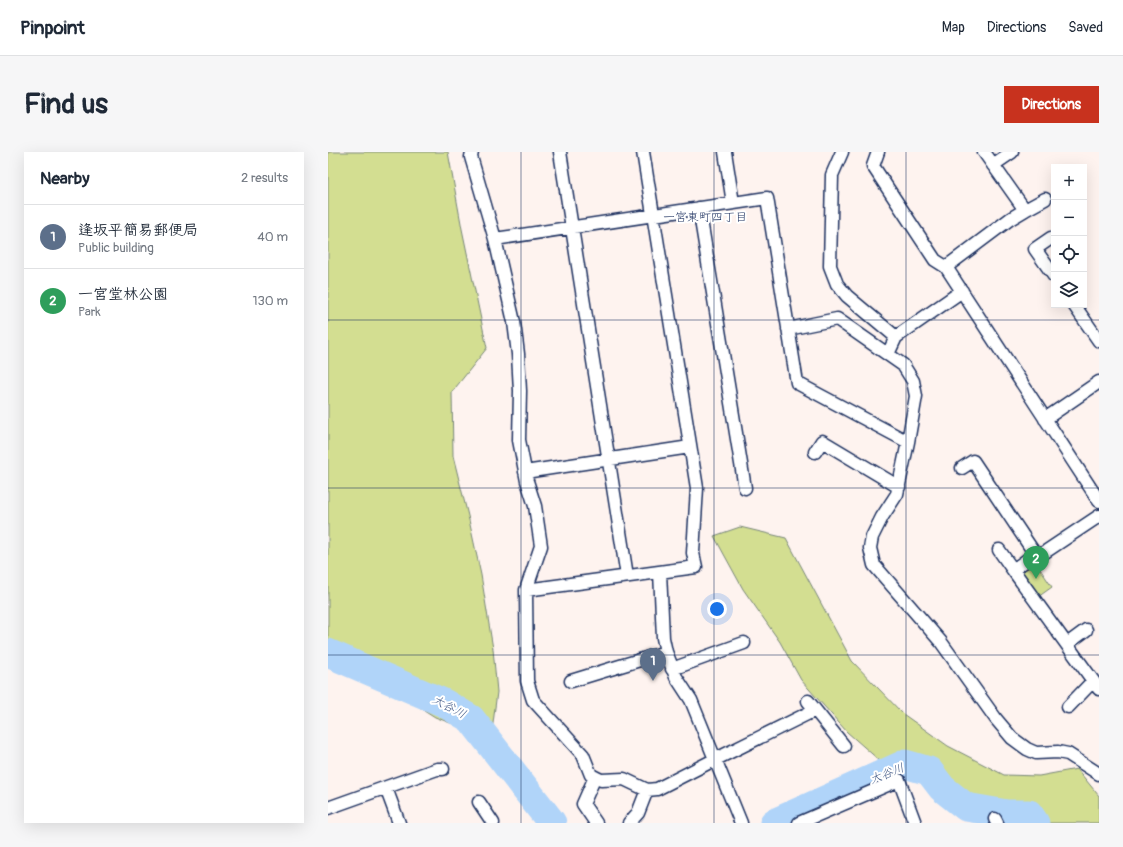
<!DOCTYPE html>
<meta charset="utf-8">
<style>
:root{--surface:#fff;--page:#f6f6f7;--text:#1f2937;--muted:#747a83;--line:#e0e1e3;--accent:#c8321e}
body{margin:0;font-family:Pangolin,"Klee One",sans-serif;background:var(--page);color:var(--text)}
.controls{position:absolute;right:12px;top:12px;display:grid;overflow:hidden;border-radius:0px;box-shadow:0 4px 16px #0002}
.controls button{width:36px;height:36px;display:grid;place-items:center;padding:0;border:0;border-bottom:1px solid var(--line);background:var(--surface);color:var(--text);font:20px sans-serif}
.you{position:absolute;left:389px;top:457px;width:14px;height:14px;margin:-10px;border:3px solid #fff;border-radius:50%;background:#1a73e8;box-shadow:0 0 0 6px #1a73e833}
.badge{display:grid;place-items:center;width:26px;height:26px;border-radius:50%;background:var(--accent);color:#fff;font-size:13px;font-weight:700}
.pin{position:absolute;translate:-50% -33px;filter:drop-shadow(0 1px 2px #0008)}
.pin::after{content:'';position:absolute;top:21px;width:14px;height:12px;background:inherit;clip-path:polygon(0 0,100% 0,50% 100%)}
.list{margin:0;padding:0;list-style:none}
h2{display:flex;justify-content:space-between;align-items:center;height:52px;margin:0;padding:0 16px;font-size:17px}
h2 small{font-size:13px;font-weight:400;color:var(--muted)}
.list li{display:grid;grid-template-columns:26px 1fr auto;gap:12px;align-items:center;box-sizing:border-box;height:64px;padding:0 16px;border-top:1px solid var(--line)}
.list b{display:block;font-size:15px;white-space:nowrap}
.list p{margin:0;font-size:13px;white-space:nowrap;color:var(--muted)}
.list em{font-size:13px;font-style:normal;color:var(--muted)}
.icon{flex:none;width:22px;height:22px;fill:none;stroke:currentColor;stroke-width:2;stroke-linecap:round;stroke-linejoin:round}
.map{position:relative;flex:none;width:771px;height:671px;overflow:hidden;border-radius:0px}
header{display:flex;align-items:center;gap:24px;box-sizing:border-box;height:56px;padding:0 20px;background:var(--surface);border-bottom:1px solid var(--line)}
header strong{font-size:19px}
nav{display:flex;gap:22px;margin-inline-start:auto;font-size:14px}
.intro{display:flex;align-items:center;justify-content:space-between;box-sizing:border-box;height:96px;padding:0 24px}
h1{margin:0;font-size:28px}
.button{padding:10px 18px;border-radius:0px;background:var(--accent);color:#fff;font-size:14px;font-weight:700}
main{display:flex;gap:24px;padding:0 24px}
aside{flex:1;background:var(--surface);border-radius:0px;box-shadow:0 4px 16px #0002}
.map>svg:first-child{display:block}
</style>
<header>
<strong>Pinpoint</strong>
<nav><a>Map</a><a>Directions</a><a>Saved</a></nav>
</header>
<div class="intro"><h1>Find us</h1><a class="button">Directions</a></div>
<main>
<aside>
<h2>Nearby<small>2 results</small></h2>
<ul class="list">
<li><span class="badge" style="background:#5c6f8a">1</span><div><b>逢坂平簡易郵便局</b><p>Public building</p></div><em>40 m</em></li>
<li><span class="badge" style="background:#2e9e5b">2</span><div><b>一宮堂林公園</b><p>Park</p></div><em>130 m</em></li>
</ul>
</aside>
<div class="map">
<svg width="771" height="671" viewBox="0 0 771 671">
<rect width="100%" height="100%" fill="#fef3ef"/>
<filter id="ink" filterUnits="userSpaceOnUse"><feTurbulence type="fractalNoise" baseFrequency=".025" numOctaves="2"/><feDisplacementMap in="SourceGraphic" scale="8" xChannelSelector="R" yChannelSelector="G"/><feConvolveMatrix kernelMatrix="1 2 1 2 8 2 1 2 1" color-interpolation-filters="sRGB"/></filter>
<g filter="url(#ink)">
<path fill="#d3de91" stroke="#778678" d="M0 0H120L134 77 159 196 124 240 125 304 141 368 153 423 165 497 169 540 163 587 107 565 24 512 0 498Z
M412 375 458 386 524 509 575 562 620 594 676 623 711 624 749 617 771 644V671H683L626 642 597 621 552 609 519 580 473 528 452 490 415 437 386 384Z
M706 408 724 435 710 445 691 419Z"/>
<g fill="none" stroke-linecap="round" stroke-linejoin="round">
<path stroke="#b0d4f9" stroke-width="29" d="M0 501 116 551 143 567 224 671
M446 671 577 612 601 619 614 636 638 655 679 662H701L707 671"/>
<g stroke="#1b2f5e" stroke-width="15">
<path id="street" d="M144 0 143 5 167 87 186 170 190 202 192 239 191 288 199 329 207 354 213 394 198 438 199 529 205 548 255 603 263 623 273 628 296 627 319 638 329 637 386 608 487 558
M232 0 299 424
M397 0 405 51
M514 0 504 23 502 114 509 132 519 144 568 185
M550 0 545 14 607 108 618 115
M656 0 697 58 682 67 618 115 771 349
M665 13 684 0
M371 56 417 336
M697 58 717 47
M723 86 707 97 726 124
M167 87 439 46 469 231 580 290
M746 153 771 189
M460 177 509 167 575 213 585 229 588 244 580 290 569 342 554 365 544 385 542 396 546 413 613 490 668 567 684 586 699 597 708 601 730 600 740 602 771 622
M560 202 568 185 634 139
M717 267 771 230
M487 300 494 289 571 335
M634 316 645 309 707 402
M197 320 362 295
M771 364 711 404 707 402 685 418 771 537
M671 398 685 418
M332 420 335 486 338 500 348 525 363 548 413 671
M198 438 368 415 365 401 369 336 315 0
M739 492 758 478
M344 517 416 491
M243 529 338 500
M480 549 516 594
M740 555 765 529
M267 625 255 652 268 671
M58 636 71 671
M151 650 165 671
M0 656 109 617H115
M667 667 669 671
M301 671 310 661 319 638
M471 671 571 628 587 671"/>
</g>
<use href="#street" stroke="#fff" stroke-width="12"/>
</g>
</g>
<path fill="none" stroke="#1b2f5e" stroke-width="1" stroke-opacity="0.55" d="M193 0V671M386 0V671M578 0V671M0 168H771M0 336H771M0 503H771"/>
<g text-anchor="middle" dominant-baseline="central" stroke-width="4" stroke-linejoin="round" paint-order="stroke">
<g font-size="12" fill="#1b2f5e" stroke="#fff">
<text x="377" y="65">一宮東町四丁目</text>
</g>
<g font-size="12" font-style="italic" fill="#405885" stroke="#fff">
<text transform="translate(121 555) rotate(28)">大谷川</text>
<text transform="translate(559 622) rotate(-21)">大谷川</text>
</g>
</g>
</svg>
<div class="controls">
<button>+</button>
<button>−</button>
<button><svg class="icon" aria-label="locate" viewBox="0 0 24 24"><circle cx="12" cy="12" r="6"/><path d="M12 2v4M12 18v4M2 12h4M18 12h4"/></svg></button>
<button><svg class="icon" aria-label="layers" viewBox="0 0 24 24"><path d="M12 4l9 5-9 5-9-5zM3 14l9 5 9-5"/></svg></button>
</div>
<div class="you"></div>
<div class="pin badge" style="left:325px;top:529px;background:#5c6f8a">1</div>
<div class="pin badge" style="left:708px;top:427px;background:#2e9e5b">2</div>
</div>
</main>
